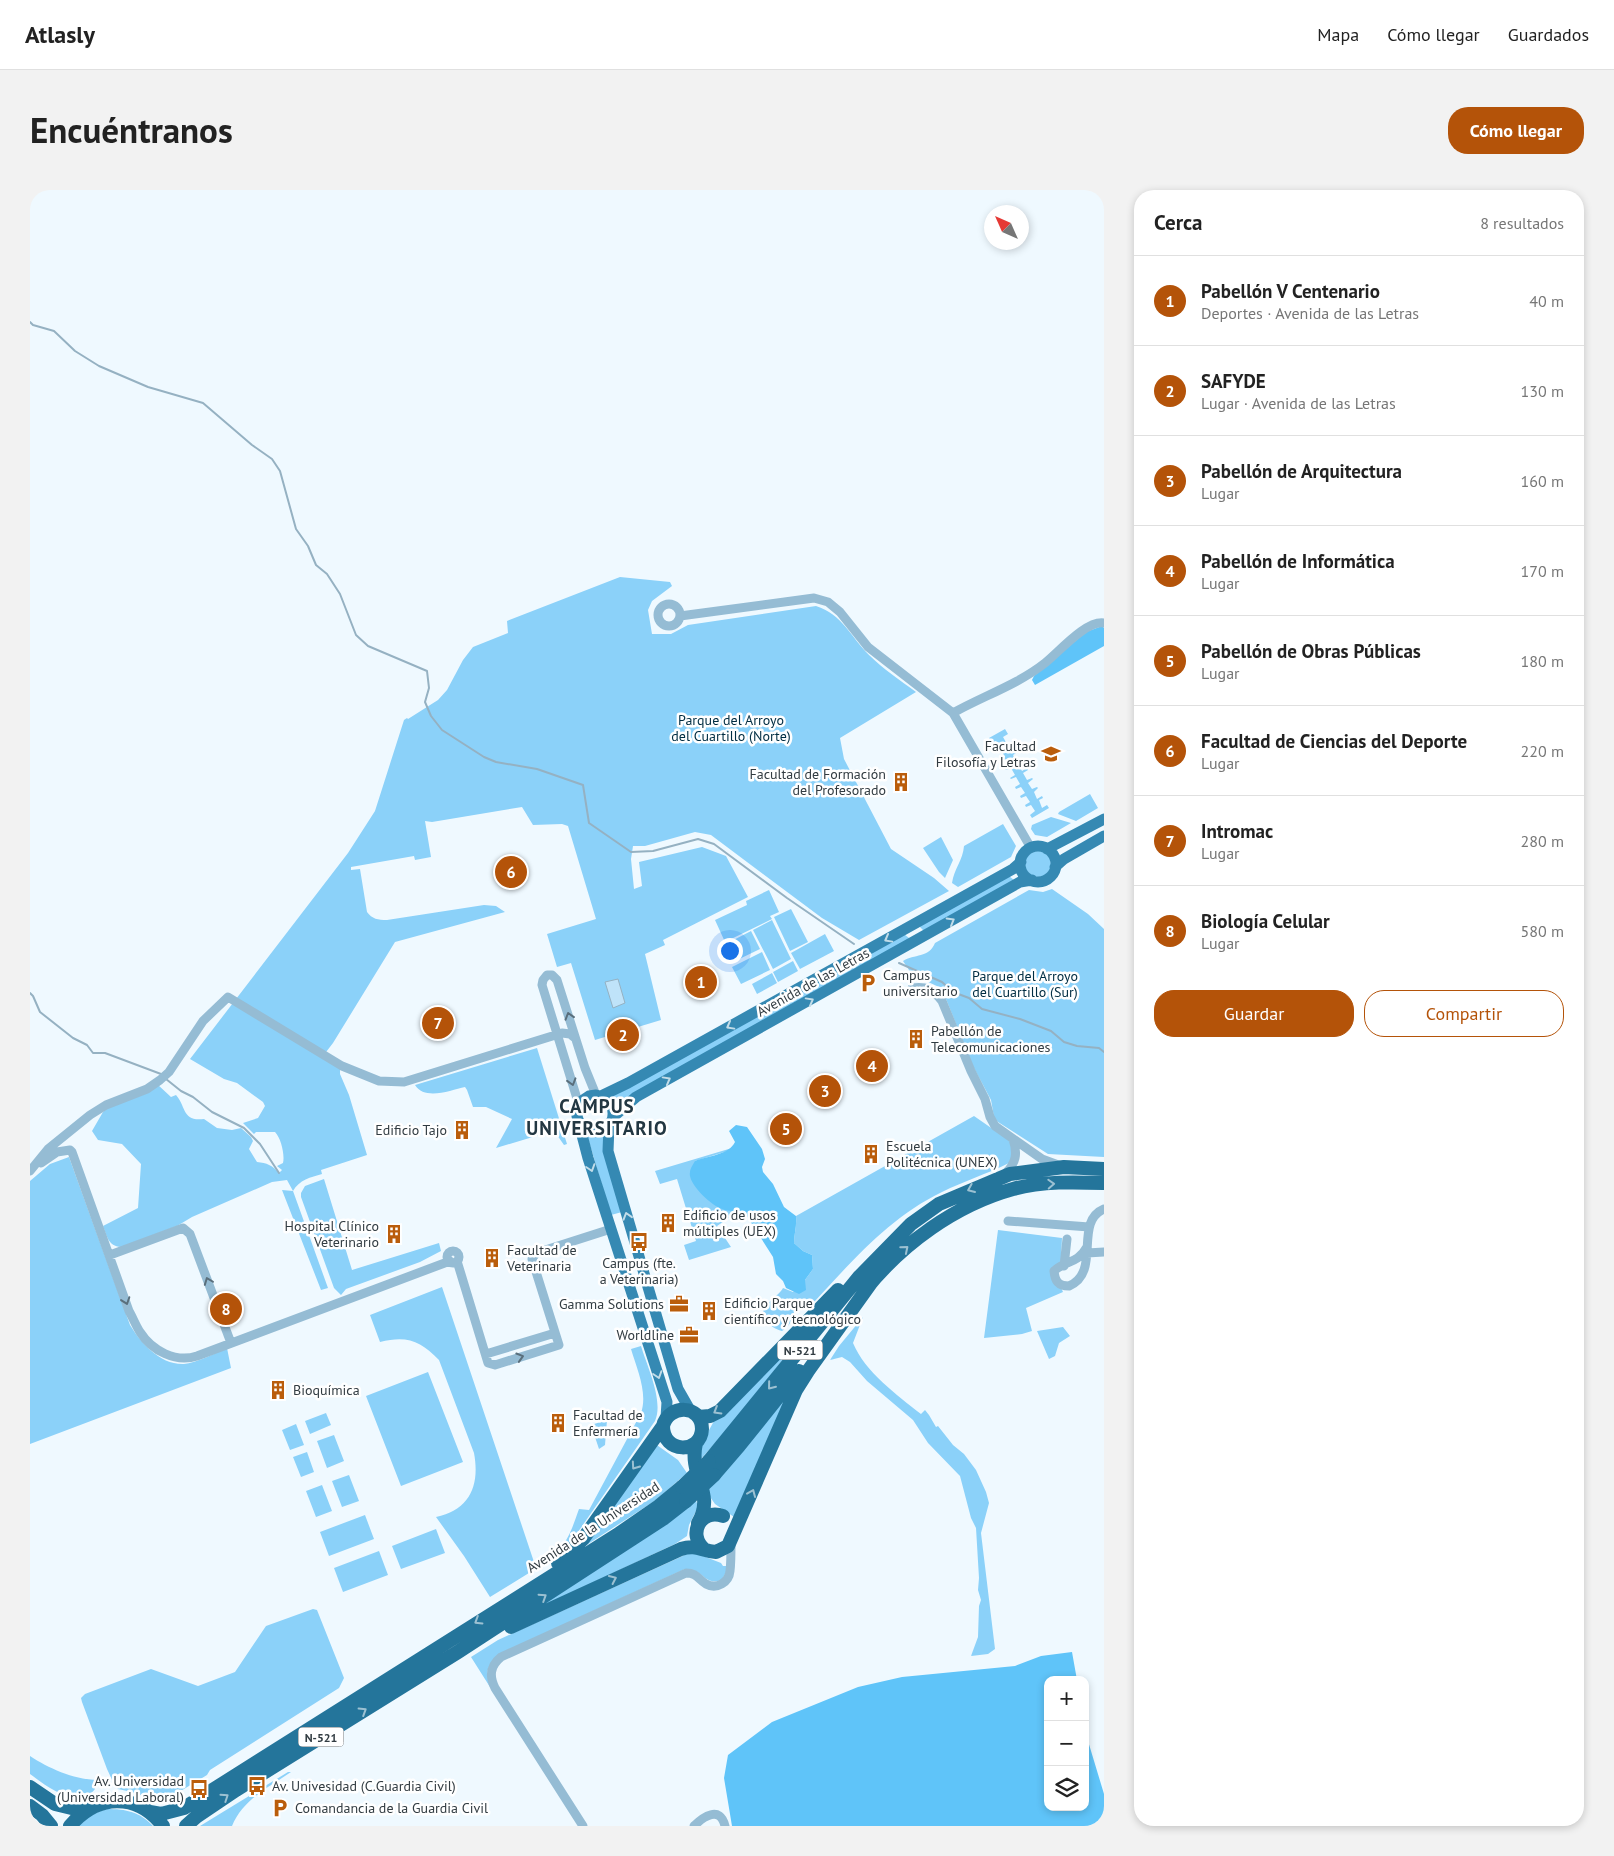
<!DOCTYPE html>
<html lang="es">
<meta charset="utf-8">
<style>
:root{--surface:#fff;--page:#f2f2f2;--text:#222;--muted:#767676;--line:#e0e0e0;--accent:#b45309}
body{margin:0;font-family:"PT Sans",sans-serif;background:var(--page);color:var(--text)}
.controls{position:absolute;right:15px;bottom:15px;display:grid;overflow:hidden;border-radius:10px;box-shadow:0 2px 8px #0003}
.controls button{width:45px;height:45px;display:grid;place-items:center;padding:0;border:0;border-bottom:1px solid var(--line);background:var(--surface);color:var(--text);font:25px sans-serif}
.compass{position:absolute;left:954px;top:15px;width:45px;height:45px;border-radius:50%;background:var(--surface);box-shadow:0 2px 8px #0003;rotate:315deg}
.you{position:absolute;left:699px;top:760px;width:18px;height:18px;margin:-12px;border:4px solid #fff;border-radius:50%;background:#1a73e8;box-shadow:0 0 0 8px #1a73e833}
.badge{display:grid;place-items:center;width:32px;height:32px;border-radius:50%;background:var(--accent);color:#fff;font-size:16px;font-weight:700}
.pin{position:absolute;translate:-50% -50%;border:2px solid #fff;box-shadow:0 1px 5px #0006}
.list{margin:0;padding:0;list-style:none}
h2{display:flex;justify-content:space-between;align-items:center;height:65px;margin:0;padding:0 20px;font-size:21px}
h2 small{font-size:16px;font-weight:400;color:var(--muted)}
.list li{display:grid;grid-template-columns:32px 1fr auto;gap:15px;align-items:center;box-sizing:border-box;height:90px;padding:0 20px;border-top:1px solid var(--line)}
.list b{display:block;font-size:19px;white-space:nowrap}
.list p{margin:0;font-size:16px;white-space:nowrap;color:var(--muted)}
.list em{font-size:16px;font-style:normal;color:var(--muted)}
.actions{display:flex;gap:10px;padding:15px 20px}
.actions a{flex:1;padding:11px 0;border:1px solid var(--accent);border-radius:20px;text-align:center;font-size:18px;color:var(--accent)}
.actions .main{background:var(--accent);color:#fff}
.icon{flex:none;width:28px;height:28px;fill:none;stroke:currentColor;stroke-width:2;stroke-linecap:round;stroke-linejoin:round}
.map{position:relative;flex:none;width:1074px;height:1636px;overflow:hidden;border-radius:20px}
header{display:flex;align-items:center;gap:30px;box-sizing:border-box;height:70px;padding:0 25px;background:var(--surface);border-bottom:1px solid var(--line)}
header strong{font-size:24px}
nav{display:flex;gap:28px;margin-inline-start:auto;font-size:18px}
.intro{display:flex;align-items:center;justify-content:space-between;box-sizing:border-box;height:120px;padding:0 30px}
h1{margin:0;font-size:35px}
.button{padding:12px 22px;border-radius:20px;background:var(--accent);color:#fff;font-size:18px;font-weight:700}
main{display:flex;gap:30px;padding:0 30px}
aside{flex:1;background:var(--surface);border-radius:20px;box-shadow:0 2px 8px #0003}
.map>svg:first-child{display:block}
</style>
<header>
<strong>Atlasly</strong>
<nav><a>Mapa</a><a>Cómo llegar</a><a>Guardados</a></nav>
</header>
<div class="intro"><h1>Encuéntranos</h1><a class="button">Cómo llegar</a></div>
<main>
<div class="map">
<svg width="1074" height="1636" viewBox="0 0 1074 1636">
<rect width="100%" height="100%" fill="#eff9ff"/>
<path fill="#8bd1f9" d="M590 387 640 392 642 396 622 411 618 420 622 444H641L658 435 786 416C812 424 821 447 839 465 853 479 870 490 886 502L810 548 814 569 861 659 904 688 919 701 829 750 792 728 681 645 665 642 615 656H603L601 669 604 699 612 696 609 672 672 657 696 666 718 707 633 750 635 755 615 764 631 830 565 850 541 773 527 777 517 744 566 729 538 636 532 634 503 635 492 617 402 632 395 631 401 667 385 670 384 666 321 677V680L330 679 337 722C342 729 348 730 357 730L454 715 466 716 475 722 365 752 303 853 293 866 310 877V884L319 905 337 965 291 980 292 984C281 987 269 990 263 1001L298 1098 291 1100 252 1000 263 1001 257 990 242 992 162 1027 147 1036 91 1057C78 1056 77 1046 73 1036L108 1018 111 974 92 954 68 950 62 941 73 922 79 917 127 894 141 907 146 905C156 916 152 932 174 929L187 938 202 940 211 938 221 947 223 951 219 959 227 972C237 973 242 975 249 983L252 980 247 976 253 973C255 965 251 948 245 942H226L224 944 213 933 228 928 235 916 233 912 207 893 194 889 160 869 318 663 345 621 374 530 377 528 378 529 408 510 417 500 433 470 443 457 478 443 477 431Z
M975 539 978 544 973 547 977 554 982 551 983 553 978 556 982 563 987 560 988 562 983 565 987 572 992 569 993 571 988 574 992 581 997 578 998 580 993 583 997 590 1002 588 1003 589 998 593 1002 599 1007 597 1008 598 1004 602 1007 609 1012 606 1013 608 1009 610 1012 618 1017 615 1019 618 1002 628 1000 625 1005 621 1001 615 996 617 995 615 1000 612 996 606 991 608 990 606 995 603 991 597 986 599 985 597 990 594 986 587 981 589 980 588 985 585 981 578 976 580 975 579 980 576 976 569 971 572V570L975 567 971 560 966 562 965 560 970 558 966 551 961 553 959 548Z
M1060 604 1068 618 1046 631 1028 624 1029 622Z
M1021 627 1041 633 1017 647 1005 645 1001 639 1002 635Z
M973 634 986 656 981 667 928 697 922 693C924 679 933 670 934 656Z
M911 647 923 670 915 688 909 682 893 658Z
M995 674a13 13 0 1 1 26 0a13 13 0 1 1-26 0Z
M979 686 984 690 895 742 890 737 891 734Z
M1022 699 1058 724 1074 739V967L1018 964 968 932 964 927 961 910 943 876 916 809 909 797 896 791 885 789 873 771C884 764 899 768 905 753L999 700 1013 702Z
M739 700 749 722 740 726 742 729 695 752 685 730 717 715 716 711Z
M761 719 778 752 760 761 744 727Z
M742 730 761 769 743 779 723 740Z
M721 741 730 759 701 773 692 756Z
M795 744 804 761 770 779 761 763Z
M874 744 879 748 878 751 586 914 580 906Z
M732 762 740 780 711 794 702 777Z
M763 771 768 781 748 792 743 782Z
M742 783 747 793 727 804 722 794Z
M507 858 537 954 534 955 527 945 516 943 466 958 482 929 456 917H443L437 900 435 897C421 900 395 911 385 895Z
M944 926 980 951 983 965 979 973C957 984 934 991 912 1002 860 1027 823 1070 785 1111 754 1117 770 1130 752 1141 745 1139 740 1136 736 1130 726 1116 747 1109 753 1098L763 1102 775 1090 783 1079 782 1065 773 1061 764 1053C764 1044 767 1036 766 1026Z
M557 945 568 947 573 946 592 1022 581 1025Z
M702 958 698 961 665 971 703 1021H709L687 1036 701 1057 659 1070 654 1055 666 1051 647 989 630 994 625 981Z
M39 967 100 1135C111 1153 130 1175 154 1174 166 1173 186 1163 197 1158L201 1178 0 1254V991L20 974Z
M294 989 322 1080 409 1053 411 1061 390 1072 316 1099 311 1105 304 1098 271 1007V1003L275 996Z
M968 1040 1032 1048 1031 1070 1024 1082 1033 1102 996 1118 1002 1141 992 1144 954 1148Z
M412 1097 505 1375C536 1357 537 1353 549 1319L559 1320 611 1223C618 1203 607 1179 601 1159L611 1156C617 1176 634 1211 625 1231L541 1352 528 1365 460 1407 434 1366 406 1327C440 1320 450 1295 444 1263L409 1170C391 1151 377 1145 350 1152L340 1125Z
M833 1127 823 1153C835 1182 867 1205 891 1224L895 1220 899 1225 906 1237 908 1236 923 1255 934 1264 946 1280 956 1302 959 1313 951 1343 965 1459 958 1464 941 1466 948 1447 949 1416 951 1410 948 1400 949 1388 946 1338 941 1328 930 1286 898 1253 883 1230 837 1191 820 1172 812 1167 800 1170 809 1156Z
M784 1130 699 1238 668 1272 667 1262 684 1231Z
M1033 1137 1040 1146 1029 1153 1025 1166 1019 1169 1007 1141Z
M398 1182 433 1272 371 1296 336 1206Z
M758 1205 704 1327 685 1314 676 1301Z
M296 1223 301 1235 280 1244 275 1231Z
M577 1230 575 1255 569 1259 561 1235Z
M266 1234 274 1255 260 1260 252 1240Z
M304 1245 314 1271 297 1278 287 1251Z
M624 1253 648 1270 657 1283 626 1310 555 1356Z
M277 1262 284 1282 271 1287 263 1267Z
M319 1285 329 1311 312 1317 302 1291Z
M292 1295 302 1321 286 1327 276 1301Z
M666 1310 668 1317 659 1335 657 1346 645 1354 498 1423Z
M335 1325 344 1349 299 1366 290 1342Z
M406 1339 415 1363 371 1379 362 1356Z
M349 1361 358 1385 313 1402 304 1378Z
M657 1364H668L691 1373 693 1376H696L697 1380 692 1390C673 1396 675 1379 655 1379L478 1460C461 1471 453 1476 460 1497L441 1467 468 1450Z
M283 1419 287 1420 314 1488 309 1498 180 1580 177 1585 131 1613 125 1612 106 1603 88 1599 84 1594 77 1579 52 1512 51 1508 55 1504 121 1479 168 1496 205 1482 236 1436Z
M0 1566C18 1578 43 1589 66 1590L65 1599C48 1621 16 1596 0 1584Z
M258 1582H261C238 1598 213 1609 202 1636H170Z
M77 1619C96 1619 110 1622 123 1636H47L62 1624Z"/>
<path fill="#5fc4f9" d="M1072 436 1074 438V456L1005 495 1002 490 1004 486 1056 442Z
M706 935 717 937 732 959 735 969 732 977 733 982 743 994 754 1017 766 1026C767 1036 764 1044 764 1053L773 1061 782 1065 783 1079 775 1090 776 1100 769 1104 756 1098 753 1091 746 1084 743 1067 715 1023C707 1020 699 1022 692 1019 681 1015 662 997 660 986 659 980 662 976 665 971 677 966 699 965 705 952L699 941Z
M1042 1462 1047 1490H1018V1617H1055V1541L1074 1604V1636H702L694 1588 698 1565 742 1532 828 1497 872 1487 985 1476 1011 1466Z"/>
<path fill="#bfe3f9" stroke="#95b1c2" d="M588 789 595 813 583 818 575 792Z"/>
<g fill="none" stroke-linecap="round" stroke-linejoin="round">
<path stroke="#95b1c2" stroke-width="2" d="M0 132 3 135 24 141 45 161 69 176 118 197 173 213 222 255 242 269 250 281 266 339 278 356 286 375 297 384 310 404 326 445 338 456 397 481 399 498 395 512 401 526 412 540 454 567 466 572 507 579 553 595 559 633 601 662 623 661 668 649 684 654 757 708 824 754
M869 773 912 792 923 802 939 808 952 819 990 829 1021 841 1034 852 1047 856 1069 858 1074 862
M0 803 3 806 10 822 43 848 57 855 63 863H75L131 884
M136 889 151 901 163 907 182 922 214 938 230 954 249 983"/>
<path stroke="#95bcd4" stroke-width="9" d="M628 425a11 11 0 1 1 22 0a11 11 0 1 1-22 0Z
M650 426 784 408 798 412 810 422 838 457 923 523 1001 658
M923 523C953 506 987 495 1015 473 1029 462 1056 430 1074 433
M882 798C896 796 903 799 912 811L941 881 955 909 960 927 965 936 1012 969 1031 976
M549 915 512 795 513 790 517 785H522L527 790 555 878 566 905
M11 973 27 962 40 960 42 962 99 1121C103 1128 106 1136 110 1142 122 1161 146 1173 167 1166L420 1071
M0 981 18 959 60 925 76 915 117 899 130 890 139 882 173 831 198 807 312 876 349 891 374 892 532 843 540 844 545 848
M975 984C986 973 988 964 983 949
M978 1031 1059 1037
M1057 1057C1047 1075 1035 1070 1024 1081 1025 1091 1028 1096 1039 1096 1072 1082 1043 1032 1074 1019
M417 1067a6 6 0 1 1 12 0a6 6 0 1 1-12 0Z
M1057 1063 1074 1062
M80 1065 153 1038 160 1044 201 1153
M427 1071 458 1173 465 1175 529 1155 502 1069 506 1063 581 1039
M1034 1076 1037 1049
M456 1164 525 1143
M553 1636 465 1498C459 1486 460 1476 471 1467L656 1383C667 1383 668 1389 676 1394 687 1400 699 1392 700 1381 701 1373 701 1362 701 1353
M664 1636C673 1627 690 1615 695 1636"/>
<path stroke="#3589b3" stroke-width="11" d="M990 674a18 18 0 1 1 36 0a18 18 0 1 1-36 0Z
M1017 659 1074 629
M1025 677 1034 669 1074 646
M571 906 598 893 983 679 991 672
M583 927 606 907 990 692 1002 690
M549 931C560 952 589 939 582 917L573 907 566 905 559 906 553 910 549 915 547 926 558 968 637 1212 636 1228
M579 936 578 961 648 1199 660 1220"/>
<path stroke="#24759b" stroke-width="14" d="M835 1100C872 1054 925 1015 983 999 1012 991 1045 992 1074 993
M668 1227 680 1226 690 1221 808 1100
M666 1253C658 1286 686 1303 668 1333
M679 1271 829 1087 881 1034 909 1014 980 984 1034 977 1074 979
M684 1285 709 1256 769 1181
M674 1359C657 1344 671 1318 693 1326
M528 1373 553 1349 633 1236C638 1214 672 1214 672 1239 671 1264 633 1264 633 1236
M481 1437 651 1359C667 1354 671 1361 686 1362L698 1356 766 1200 778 1181 841 1093
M0 1597 25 1614 54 1621
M0 1616 12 1625 21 1636
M120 1622 131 1624 154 1618 587 1345 629 1316 652 1297
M40 1636C67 1604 107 1602 133 1636
M156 1636 166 1627 206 1600 428 1462 633 1329 656 1311"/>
<path stroke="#24759b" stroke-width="14" d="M652 1297 679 1271
M656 1311 684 1285"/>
</g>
<defs><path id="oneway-chevron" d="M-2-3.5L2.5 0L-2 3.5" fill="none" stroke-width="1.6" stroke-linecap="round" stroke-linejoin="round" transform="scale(1.25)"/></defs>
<g stroke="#c2dce8">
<use href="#oneway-chevron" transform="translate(921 731) rotate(-30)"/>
<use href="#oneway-chevron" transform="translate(858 749) rotate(151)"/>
<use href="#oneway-chevron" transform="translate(780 811) rotate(-29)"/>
<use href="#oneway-chevron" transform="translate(700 836) rotate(151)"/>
<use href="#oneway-chevron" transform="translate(637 890) rotate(-29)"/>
<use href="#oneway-chevron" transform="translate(561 978) rotate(72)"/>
<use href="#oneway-chevron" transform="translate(597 1026) rotate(-107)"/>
<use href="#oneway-chevron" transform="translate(628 1185) rotate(72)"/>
</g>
<g stroke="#5a6f7c">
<use href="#oneway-chevron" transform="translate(539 826) rotate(-107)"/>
<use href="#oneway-chevron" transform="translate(542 892) rotate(73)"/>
<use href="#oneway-chevron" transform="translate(178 1091) rotate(-111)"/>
<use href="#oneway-chevron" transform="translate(96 1111) rotate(71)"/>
<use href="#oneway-chevron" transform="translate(490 1167) rotate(-17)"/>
</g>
<g stroke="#9cc1d2">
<use href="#oneway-chevron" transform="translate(1021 994) rotate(-3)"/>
<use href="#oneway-chevron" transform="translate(941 999) rotate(157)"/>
<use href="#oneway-chevron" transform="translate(875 1059) rotate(-40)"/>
<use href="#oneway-chevron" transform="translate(741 1196) rotate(129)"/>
<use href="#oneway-chevron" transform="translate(687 1221) rotate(149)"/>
<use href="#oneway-chevron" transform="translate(605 1276) rotate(125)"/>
<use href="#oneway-chevron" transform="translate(722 1303) rotate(-67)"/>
<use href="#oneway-chevron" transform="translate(583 1389) rotate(-25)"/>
<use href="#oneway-chevron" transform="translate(513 1407) rotate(-33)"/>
<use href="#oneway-chevron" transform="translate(448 1431) rotate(148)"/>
<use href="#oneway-chevron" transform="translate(333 1521) rotate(-32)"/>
<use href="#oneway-chevron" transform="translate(195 1607) rotate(-34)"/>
</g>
<defs>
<g id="university-bare" transform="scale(1.5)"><path d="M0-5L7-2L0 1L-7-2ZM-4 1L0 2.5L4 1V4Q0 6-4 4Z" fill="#ba5d0b" stroke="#fff" stroke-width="2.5" paint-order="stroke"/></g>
<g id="building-bare" transform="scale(1.5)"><path d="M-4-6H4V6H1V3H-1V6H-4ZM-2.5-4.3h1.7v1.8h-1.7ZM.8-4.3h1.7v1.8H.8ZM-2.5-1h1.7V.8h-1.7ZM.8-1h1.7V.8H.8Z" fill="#ba5d0b" stroke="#fff" stroke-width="2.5" paint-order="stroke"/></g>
<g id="parking-bare" transform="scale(1.5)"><path d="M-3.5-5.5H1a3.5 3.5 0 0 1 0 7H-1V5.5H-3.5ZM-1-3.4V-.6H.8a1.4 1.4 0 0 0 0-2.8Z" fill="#ba5d0b" stroke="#fff" stroke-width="2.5" paint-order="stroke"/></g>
<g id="bus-bare" transform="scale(1.5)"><path d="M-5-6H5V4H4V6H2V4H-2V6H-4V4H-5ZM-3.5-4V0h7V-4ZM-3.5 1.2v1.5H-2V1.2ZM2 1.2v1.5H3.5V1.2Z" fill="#ba5d0b" stroke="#fff" stroke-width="2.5" paint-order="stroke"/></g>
<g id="office-bare" transform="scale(1.5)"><path d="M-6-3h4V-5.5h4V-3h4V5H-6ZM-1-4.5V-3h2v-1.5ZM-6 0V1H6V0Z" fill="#ba5d0b" stroke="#fff" stroke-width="2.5" paint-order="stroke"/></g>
</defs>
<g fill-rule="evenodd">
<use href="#university-bare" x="1021" y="564"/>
<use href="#building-bare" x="871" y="592"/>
<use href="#parking-bare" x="838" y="793"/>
<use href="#building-bare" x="886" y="849"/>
<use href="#building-bare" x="432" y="940"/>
<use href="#building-bare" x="841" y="964"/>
<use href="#building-bare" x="638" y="1033"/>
<use href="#building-bare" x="364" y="1044"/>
<use href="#bus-bare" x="609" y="1052"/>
<use href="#building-bare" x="462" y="1068"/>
<use href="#office-bare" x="649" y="1114"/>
<use href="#building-bare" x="679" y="1121"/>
<use href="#office-bare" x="659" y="1145"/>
<use href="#building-bare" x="248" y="1200"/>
<use href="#building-bare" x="528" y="1233"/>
<use href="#bus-bare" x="227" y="1596"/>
<use href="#bus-bare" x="169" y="1599"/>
<use href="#parking-bare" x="250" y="1618"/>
</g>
<g text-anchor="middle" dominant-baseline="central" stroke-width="5" stroke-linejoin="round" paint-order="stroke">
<g fill="#fff" stroke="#70767b" stroke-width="1">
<rect x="747.5" y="1150.5" width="45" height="19" rx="4"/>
<rect x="268.5" y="1537.5" width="45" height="19" rx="4"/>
</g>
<g font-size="12" font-weight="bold" fill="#323c42">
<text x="770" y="1160">N-521</text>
<text x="291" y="1547">N-521</text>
</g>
<g font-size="14" fill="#002d42" stroke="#fff">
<text x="701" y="530">Parque del Arroyo<tspan x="701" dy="16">del Cuartillo (Norte)</tspan></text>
<text x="995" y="786">Parque del Arroyo<tspan x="995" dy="16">del Cuartillo (Sur)</tspan></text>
</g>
<g font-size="14" fill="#323c42" stroke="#fff" text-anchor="start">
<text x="1006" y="556" text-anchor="end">Facultad<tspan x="1006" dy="16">Filosofía y Letras</tspan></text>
<text x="856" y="584" text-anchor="end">Facultad de Formación<tspan x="856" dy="16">del Profesorado</tspan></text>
<text x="853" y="785">Campus<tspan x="853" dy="16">universitario</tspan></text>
<text x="901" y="841">Pabellón de<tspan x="901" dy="16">Telecomunicaciones</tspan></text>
<text x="417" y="940" text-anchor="end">Edificio Tajo</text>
<text x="856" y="956">Escuela<tspan x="856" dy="16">Politécnica (UNEX)</tspan></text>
<text x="653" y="1025">Edificio de usos<tspan x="653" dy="16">múltiples (UEX)</tspan></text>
<text x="349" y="1036" text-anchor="end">Hospital Clínico<tspan x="349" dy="16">Veterinario</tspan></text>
<text x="477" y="1060">Facultad de<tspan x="477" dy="16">Veterinaria</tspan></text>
<text x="609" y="1073" text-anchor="middle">Campus (fte.<tspan x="609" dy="16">a Veterinaria)</tspan></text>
<text x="694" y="1113">Edificio Parque<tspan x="694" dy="16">científico y tecnológico</tspan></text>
<text x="634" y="1114" text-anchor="end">Gamma Solutions</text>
<text x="644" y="1145" text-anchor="end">Worldline</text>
<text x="263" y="1200">Bioquímica</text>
<text x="543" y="1225">Facultad de<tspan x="543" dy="16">Enfermería</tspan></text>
<text x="154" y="1591" text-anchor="end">Av. Universidad<tspan x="154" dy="16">(Universidad Laboral)</tspan></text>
<text x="242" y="1596">Av. Univesidad (C.Guardia Civil)</text>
<text x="265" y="1618">Comandancia de la Guardia Civil</text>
</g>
<g font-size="14" fill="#323c42" stroke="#fff">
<text transform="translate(783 792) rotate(-29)">Avenida de las Letras</text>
<text transform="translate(563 1337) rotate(-33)">Avenida de la Universidad</text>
</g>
<g font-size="19" font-weight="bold" letter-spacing="1" fill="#233742" stroke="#fff">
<text x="567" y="916">CAMPUS<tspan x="567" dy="22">UNIVERSITARIO</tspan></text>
</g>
</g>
</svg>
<div class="controls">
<button>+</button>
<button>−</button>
<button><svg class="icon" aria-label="layers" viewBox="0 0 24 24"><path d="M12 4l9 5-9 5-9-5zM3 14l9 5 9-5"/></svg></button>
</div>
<svg class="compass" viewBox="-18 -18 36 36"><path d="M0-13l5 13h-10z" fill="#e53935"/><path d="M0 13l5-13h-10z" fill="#767676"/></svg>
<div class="you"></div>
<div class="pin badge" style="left:671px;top:792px">1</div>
<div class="pin badge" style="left:593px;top:845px">2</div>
<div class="pin badge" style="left:795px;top:901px">3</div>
<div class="pin badge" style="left:842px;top:876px">4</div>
<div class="pin badge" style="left:756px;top:939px">5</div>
<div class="pin badge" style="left:481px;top:682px">6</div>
<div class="pin badge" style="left:408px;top:833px">7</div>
<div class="pin badge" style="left:196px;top:1119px">8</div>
</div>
<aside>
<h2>Cerca<small>8 resultados</small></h2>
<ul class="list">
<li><span class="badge">1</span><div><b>Pabellón V Centenario</b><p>Deportes · Avenida de las Letras</p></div><em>40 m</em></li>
<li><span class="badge">2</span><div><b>SAFYDE</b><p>Lugar · Avenida de las Letras</p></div><em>130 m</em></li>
<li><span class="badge">3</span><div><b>Pabellón de Arquitectura</b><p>Lugar</p></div><em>160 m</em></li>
<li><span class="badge">4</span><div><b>Pabellón de Informática</b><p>Lugar</p></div><em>170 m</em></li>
<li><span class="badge">5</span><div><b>Pabellón de Obras Públicas</b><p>Lugar</p></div><em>180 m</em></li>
<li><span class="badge">6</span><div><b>Facultad de Ciencias del Deporte</b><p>Lugar</p></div><em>220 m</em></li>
<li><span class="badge">7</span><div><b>Intromac</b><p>Lugar</p></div><em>280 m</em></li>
<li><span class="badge">8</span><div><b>Biología Celular</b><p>Lugar</p></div><em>580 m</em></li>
</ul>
<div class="actions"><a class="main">Guardar</a><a>Compartir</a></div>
</aside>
</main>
